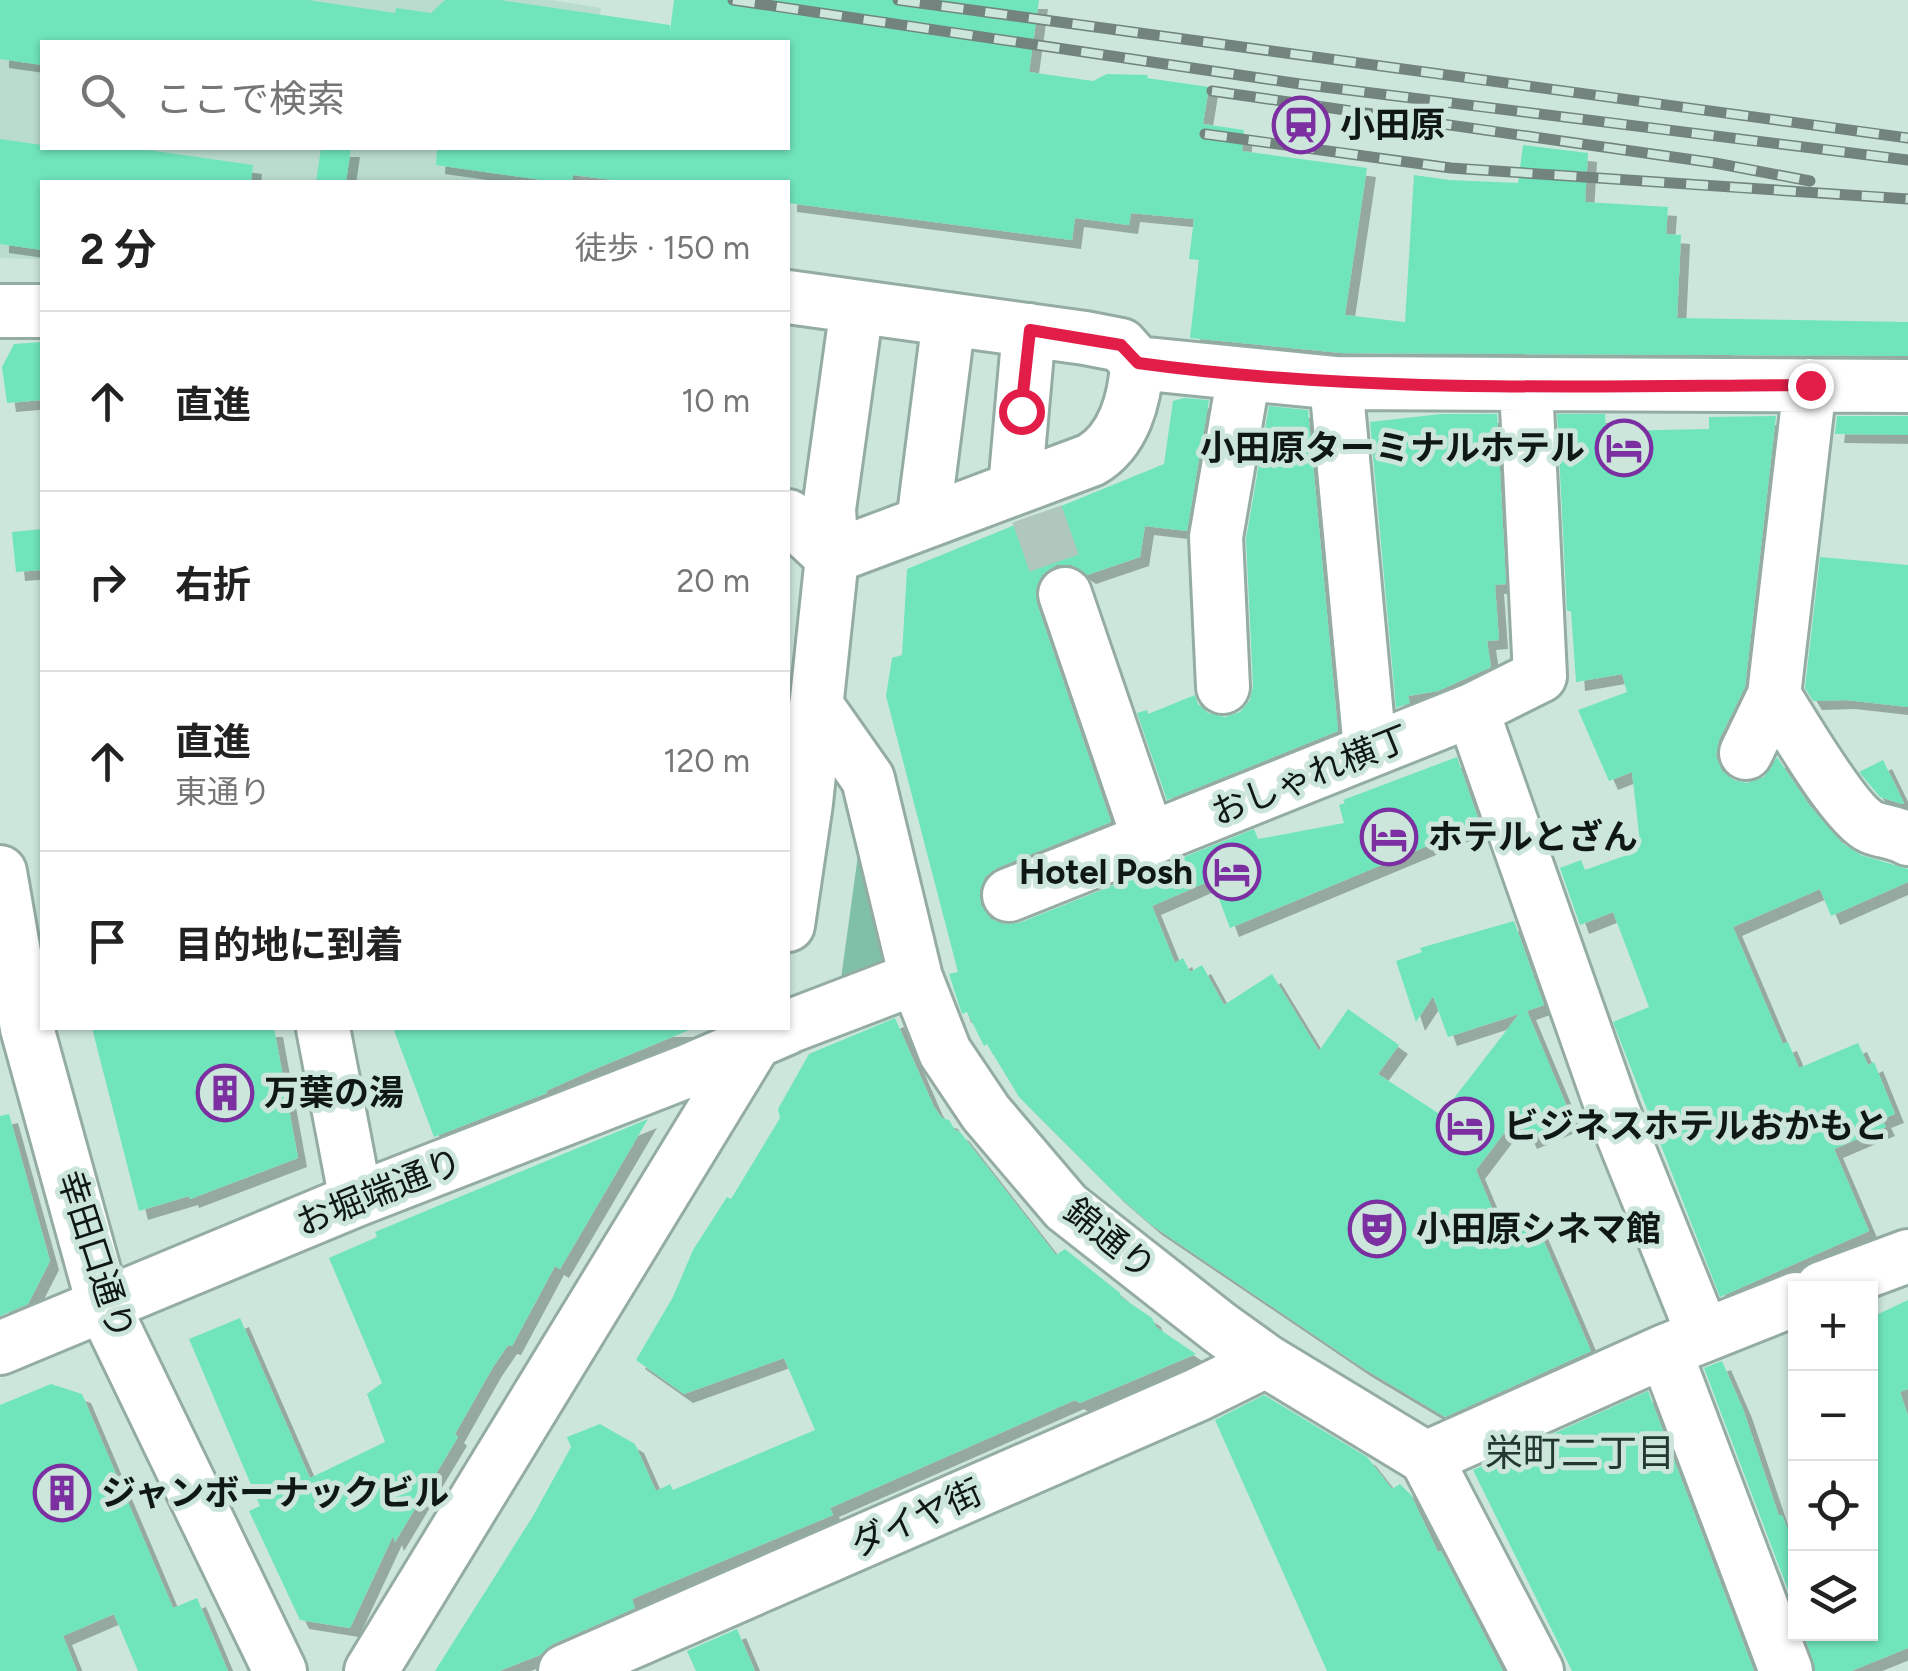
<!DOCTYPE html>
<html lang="ja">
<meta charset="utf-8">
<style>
:root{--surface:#fff;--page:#f2f2f2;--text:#222;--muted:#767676;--line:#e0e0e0}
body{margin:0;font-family:Figtree,"Noto Sans JP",sans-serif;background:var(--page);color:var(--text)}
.controls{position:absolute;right:30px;bottom:30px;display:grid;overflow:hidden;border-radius:0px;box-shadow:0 2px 8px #0004}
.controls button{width:90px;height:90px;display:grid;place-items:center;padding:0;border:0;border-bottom:2px solid var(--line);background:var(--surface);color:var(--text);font:50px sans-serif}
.stop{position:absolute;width:30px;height:30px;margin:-22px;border:8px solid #e11d48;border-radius:50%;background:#fff}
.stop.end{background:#e11d48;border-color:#fff;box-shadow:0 2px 10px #0008}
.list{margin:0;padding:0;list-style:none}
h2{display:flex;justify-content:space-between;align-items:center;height:130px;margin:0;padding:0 40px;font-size:42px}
h2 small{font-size:32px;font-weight:400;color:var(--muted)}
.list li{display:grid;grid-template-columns:65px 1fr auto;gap:30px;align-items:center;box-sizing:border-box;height:180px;padding:0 40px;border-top:2px solid var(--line)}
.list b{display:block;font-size:38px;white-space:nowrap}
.list p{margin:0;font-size:32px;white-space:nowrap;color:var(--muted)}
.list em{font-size:32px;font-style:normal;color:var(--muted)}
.icon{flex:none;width:55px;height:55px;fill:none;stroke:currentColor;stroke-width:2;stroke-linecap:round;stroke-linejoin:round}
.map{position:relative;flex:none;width:1908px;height:1671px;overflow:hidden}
.search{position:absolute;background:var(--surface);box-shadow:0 2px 8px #0004;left:40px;top:40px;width:750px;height:110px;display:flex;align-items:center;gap:25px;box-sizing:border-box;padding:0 35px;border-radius:0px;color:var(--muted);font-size:38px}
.panel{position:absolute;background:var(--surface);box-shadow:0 2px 8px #0004;left:40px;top:180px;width:750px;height:850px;border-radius:0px}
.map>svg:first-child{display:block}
</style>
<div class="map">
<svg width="1908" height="1671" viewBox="0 0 1908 1671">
<defs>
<filter id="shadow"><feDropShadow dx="9" dy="9" stdDeviation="0" flood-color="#0004"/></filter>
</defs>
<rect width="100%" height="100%" fill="#cce6db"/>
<path fill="#b9dccd" d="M0 0H551L601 8 597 42H42V148H582L577 182H42V259L0 258Z"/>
<path fill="#7fc0a6" d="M863 819 898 966 840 986Z"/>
<path fill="#70e5bc" filter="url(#shadow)" d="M0 0H308L395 13 396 8 431 13 445 0H500L670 25V31L674 0H1039L1029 72 1093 81 1107 74 1148 75 1147 78 1209 87 1203 124 1244 130 1242 151 1367 168 1345 315 1405 322 1414 175 1449 180 1518 183 1523 145 1588 153 1585 202 1668 207 1666 234 1681 235 1677 318 1908 322V356L1342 353 1190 338 1199 260 1189 259 1194 219 1131 213 1129 225 1075 218 1072 240 788 203V182H629L573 175 572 182H556L436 165 437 148H788V42H42V65L0 59Z
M0 139 42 145V148H134L253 165 251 182H42V250L0 244Z
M321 148H351L346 182H316Z
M42 342V400L7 403 2 367 14 344Z
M1184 398 1209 400 1187 531 1145 526 1140 557 1087 575 1072 565H1056L1042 575 1036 589 1037 604 1111 822 997 868 985 877 980 890 981 905 991 919 1004 924 1019 923 1254 829 1258 839 1344 823 1339 805 1345 803 1343 800 1457 757 1480 824 1230 928 1212 880 1152 906 1175 963 1183 958 1190 972 1202 965 1224 1005 1272 974 1319 1051 1348 1009 1399 1045 1378 1074 1441 1115 1519 1014 1448 1037 1433 996 1416 1022 1396 961 1422 952 1420 948 1514 921 1544 1005 1527 1011 1573 1121 1528 1140 1517 1116 1476 1170 1502 1232 1534 1218 1591 1351 1445 1417 1363 1368 1153 1226 1116 1194 1019 1097 987 1044 984 1046 967 1012 962 1014 949 974 958 972 886 696 892 658 902 655 907 569 1164 464 1173 401Z
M1269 406 1308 410 1338 731 1167 800 1137 713 1147 710 1148 714 1195 695 1198 704 1208 713 1225 717 1240 712 1250 700 1253 686 1246 539Z
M1441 414H1497L1506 584 1495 585 1499 640 1487 641 1491 667 1438 691 1408 696 1410 703 1396 708 1370 422Z
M1557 414H1605L1606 431 1709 429V417L1776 416 1745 687 1719 740 1716 756 1722 771 1734 780 1747 783 1764 777 1777 757 1810 806 1842 843 1861 855 1908 869V882L1831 916 1820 889 1733 927 1783 1044 1788 1042 1799 1068 1858 1043 1868 1065 1874 1062 1895 1114 1882 1119 1886 1127 1834 1149 1869 1231 1720 1297 1613 1022 1649 1007 1613 912 1580 925 1560 868 1581 860 1585 870 1638 851 1636 845 1640 843 1632 772 1609 781 1578 710 1627 692 1622 674 1576 682 1571 611H1567Z
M1837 416H1908V435L1835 434Z
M42 529V570L16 572 12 532Z
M1820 557 1908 565V707L1846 700 1813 701 1805 688Z
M1883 760 1904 803 1902 804 1880 797 1859 772Z
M895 1018 934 1107 942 1118 949 1120 955 1130 960 1132 1056 1255 1065 1249 1120 1293 1121 1297 1152 1318 1156 1327 1196 1354 1080 1403 1075 1400 830 1508 833 1515 632 1599 635 1608 553 1644 540 1655 499 1671H435L533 1516 571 1447 567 1437 600 1424 635 1444 656 1491 670 1484 673 1490 815 1430 784 1358 684 1394 636 1360 673 1297 693 1250 727 1197 731 1199 780 1118 778 1109 809 1054Z
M92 1028H274L298 1158 190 1199 189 1196 139 1211Z
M393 1028H694L595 1069 546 1091 547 1093 434 1137Z
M9 1114 50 1261 28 1304 0 1316V1116Z
M648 1119 560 1269 555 1266 512 1346 508 1345 493 1367 455 1434 458 1437 395 1542 393 1536 350 1628 300 1620 249 1511 260 1506 189 1339 240 1318 310 1478 385 1442 367 1394 382 1383 329 1258 377 1237 375 1232Z
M1908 1300V1389L1900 1392 1908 1416V1648L1851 1671H1815L1804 1634H1870V1318Z
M1722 1361 1743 1409 1779 1516 1782 1515 1796 1549V1611L1704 1368Z
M51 1384 82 1394 173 1608 197 1598 228 1671H138L114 1614 63 1636 77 1671H0V1405Z
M1648 1391 1754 1671H1572L1473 1470Z
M1264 1395 1367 1457 1392 1489 1400 1484 1411 1495 1438 1552 1441 1551 1503 1671H1327L1215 1420Z
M737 1629 755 1671H696L687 1651Z"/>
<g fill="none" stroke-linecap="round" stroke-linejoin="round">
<path stroke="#b0c7bd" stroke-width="52" stroke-dasharray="52 26" stroke-linecap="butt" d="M1037 514 1065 594"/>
<g stroke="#94aca2" stroke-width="58">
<path id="minor" d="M788 297 1085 338 1121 345 1137 363C1135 399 1124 441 1091 460L832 557
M0 311H42
M1137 363 1336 383 1908 386
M1336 383 1370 749
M1015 488 1029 330
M788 516 832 557
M923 523 949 319
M1065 594 1149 840
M1223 687 1216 537 1244 374
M1774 695C1792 723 1845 815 1871 827 1883 832 1896 832 1908 839
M816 705 868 779 916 978 945 1052 986 1113 1066 1207 1220 1328 1266 1361 1426 1458 1537 1671
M1472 710 1613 1111 1703 1334
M1746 753 1774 695 1810 385
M0 872 27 1028 104 1307 280 1671
M1009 895 1472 710 1540 676 1526 386
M788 925 806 803 832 557 829 509 857 307
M788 1027 916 978
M323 1028 356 1200
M1822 1288 1908 1256
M0 1348 356 1200 685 1072 787 1028
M1426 1458 1665 1351
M371 1671 760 1034
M565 1671 1197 1395 1266 1361
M1786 1671 1665 1351 1796 1299"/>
</g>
<use href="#minor" stroke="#fff" stroke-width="52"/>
<g stroke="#72847d" stroke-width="11">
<path id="rail" d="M733 0 1300 84 1908 160
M898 0 1908 138
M1212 91 1715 163 1810 181
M1205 134 1451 168 1908 199"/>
</g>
<use href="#rail" stroke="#cce6db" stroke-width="8" stroke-dasharray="22" stroke-linecap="butt"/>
</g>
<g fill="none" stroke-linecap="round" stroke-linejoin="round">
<path stroke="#e11d48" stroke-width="12" d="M1021 411 1030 330 1121 345 1138 363C1360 394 1586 386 1810 385"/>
</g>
<defs>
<g id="station-ring" transform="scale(2.875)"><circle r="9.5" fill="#cce6db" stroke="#7b2fa1" stroke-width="1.5"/><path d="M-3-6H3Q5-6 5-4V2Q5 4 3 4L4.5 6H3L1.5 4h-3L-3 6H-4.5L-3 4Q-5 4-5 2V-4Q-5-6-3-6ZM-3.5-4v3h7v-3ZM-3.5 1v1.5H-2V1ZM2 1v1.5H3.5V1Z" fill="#7b2fa1"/></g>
<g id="hotel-ring" transform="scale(2.875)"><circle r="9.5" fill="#cce6db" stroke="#7b2fa1" stroke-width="1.5"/><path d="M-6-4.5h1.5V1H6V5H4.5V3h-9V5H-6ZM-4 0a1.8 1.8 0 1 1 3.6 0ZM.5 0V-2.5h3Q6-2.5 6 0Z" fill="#7b2fa1"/></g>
<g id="building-ring" transform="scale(2.875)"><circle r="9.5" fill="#cce6db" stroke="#7b2fa1" stroke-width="1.5"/><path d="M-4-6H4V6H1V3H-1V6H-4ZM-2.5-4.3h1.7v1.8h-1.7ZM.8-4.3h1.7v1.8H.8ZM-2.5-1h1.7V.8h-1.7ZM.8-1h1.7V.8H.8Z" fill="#7b2fa1"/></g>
<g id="theatre-ring" transform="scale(2.875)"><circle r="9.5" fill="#cce6db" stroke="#7b2fa1" stroke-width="1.5"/><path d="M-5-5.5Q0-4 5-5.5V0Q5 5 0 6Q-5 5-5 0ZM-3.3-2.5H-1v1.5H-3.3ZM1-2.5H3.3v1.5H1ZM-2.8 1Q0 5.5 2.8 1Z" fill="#7b2fa1"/></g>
</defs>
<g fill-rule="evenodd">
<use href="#station-ring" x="1301" y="125"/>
<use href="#hotel-ring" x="1624" y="448"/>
<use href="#hotel-ring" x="1389" y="837"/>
<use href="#hotel-ring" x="1232" y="872"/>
<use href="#building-ring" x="225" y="1093"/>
<use href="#hotel-ring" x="1465" y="1126"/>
<use href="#theatre-ring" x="1377" y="1229"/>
<use href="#building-ring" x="62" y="1493"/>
</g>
<g text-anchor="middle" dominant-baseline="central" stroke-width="10" stroke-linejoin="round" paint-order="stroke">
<g font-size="35" font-weight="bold" fill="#0f1815" stroke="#cce6db" text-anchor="start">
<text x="1340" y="125">小田原</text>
<text x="1585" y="448" text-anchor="end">小田原ターミナルホテル</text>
<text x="1428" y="837">ホテルとざん</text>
<text x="1193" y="872" text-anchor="end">Hotel Posh</text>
<text x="264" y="1093">万葉の湯</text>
<text x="1504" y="1126">ビジネスホテルおかもと</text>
<text x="1416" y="1229">小田原シネマ館</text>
<text x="101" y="1493">ジャンボーナックビル</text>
</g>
<g font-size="35" fill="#0f1815" stroke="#cce6db">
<text transform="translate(1310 775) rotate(-22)">おしゃれ横丁</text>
<text transform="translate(379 1192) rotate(-22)">お堀端通り</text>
<text transform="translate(1110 1239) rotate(39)">錦通り</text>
<text transform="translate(96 1255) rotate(72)">幸田口通り</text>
<text transform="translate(916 1518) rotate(-24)">ダイヤ街</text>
</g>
<g font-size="38" fill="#233830" stroke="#cce6db">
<text x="1580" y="1453">栄町二丁目</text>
</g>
</g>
</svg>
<div class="controls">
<button>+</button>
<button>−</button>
<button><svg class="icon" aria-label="locate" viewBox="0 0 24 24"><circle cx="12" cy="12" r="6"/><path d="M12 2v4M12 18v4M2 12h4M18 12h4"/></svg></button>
<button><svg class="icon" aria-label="layers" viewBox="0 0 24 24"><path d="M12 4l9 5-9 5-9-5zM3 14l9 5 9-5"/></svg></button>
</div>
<div class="stop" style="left:1021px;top:411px"></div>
<div class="stop end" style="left:1810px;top:385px"></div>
<div class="search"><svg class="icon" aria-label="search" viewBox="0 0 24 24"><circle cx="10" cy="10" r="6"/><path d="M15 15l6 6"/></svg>ここで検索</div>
<section class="panel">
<h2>2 分<small>徒歩 · 150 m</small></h2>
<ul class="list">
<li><svg class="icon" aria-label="ahead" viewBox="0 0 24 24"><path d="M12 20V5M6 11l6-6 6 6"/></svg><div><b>直進</b></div><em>10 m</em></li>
<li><svg class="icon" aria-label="right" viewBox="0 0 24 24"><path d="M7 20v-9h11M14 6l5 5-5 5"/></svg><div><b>右折</b></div><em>20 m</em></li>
<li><svg class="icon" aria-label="ahead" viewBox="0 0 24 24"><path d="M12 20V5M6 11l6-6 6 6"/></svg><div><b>直進</b><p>東通り</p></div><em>120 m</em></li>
<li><svg class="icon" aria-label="arrive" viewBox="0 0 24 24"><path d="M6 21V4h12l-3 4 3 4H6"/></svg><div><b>目的地に到着</b></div></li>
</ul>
</section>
</div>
